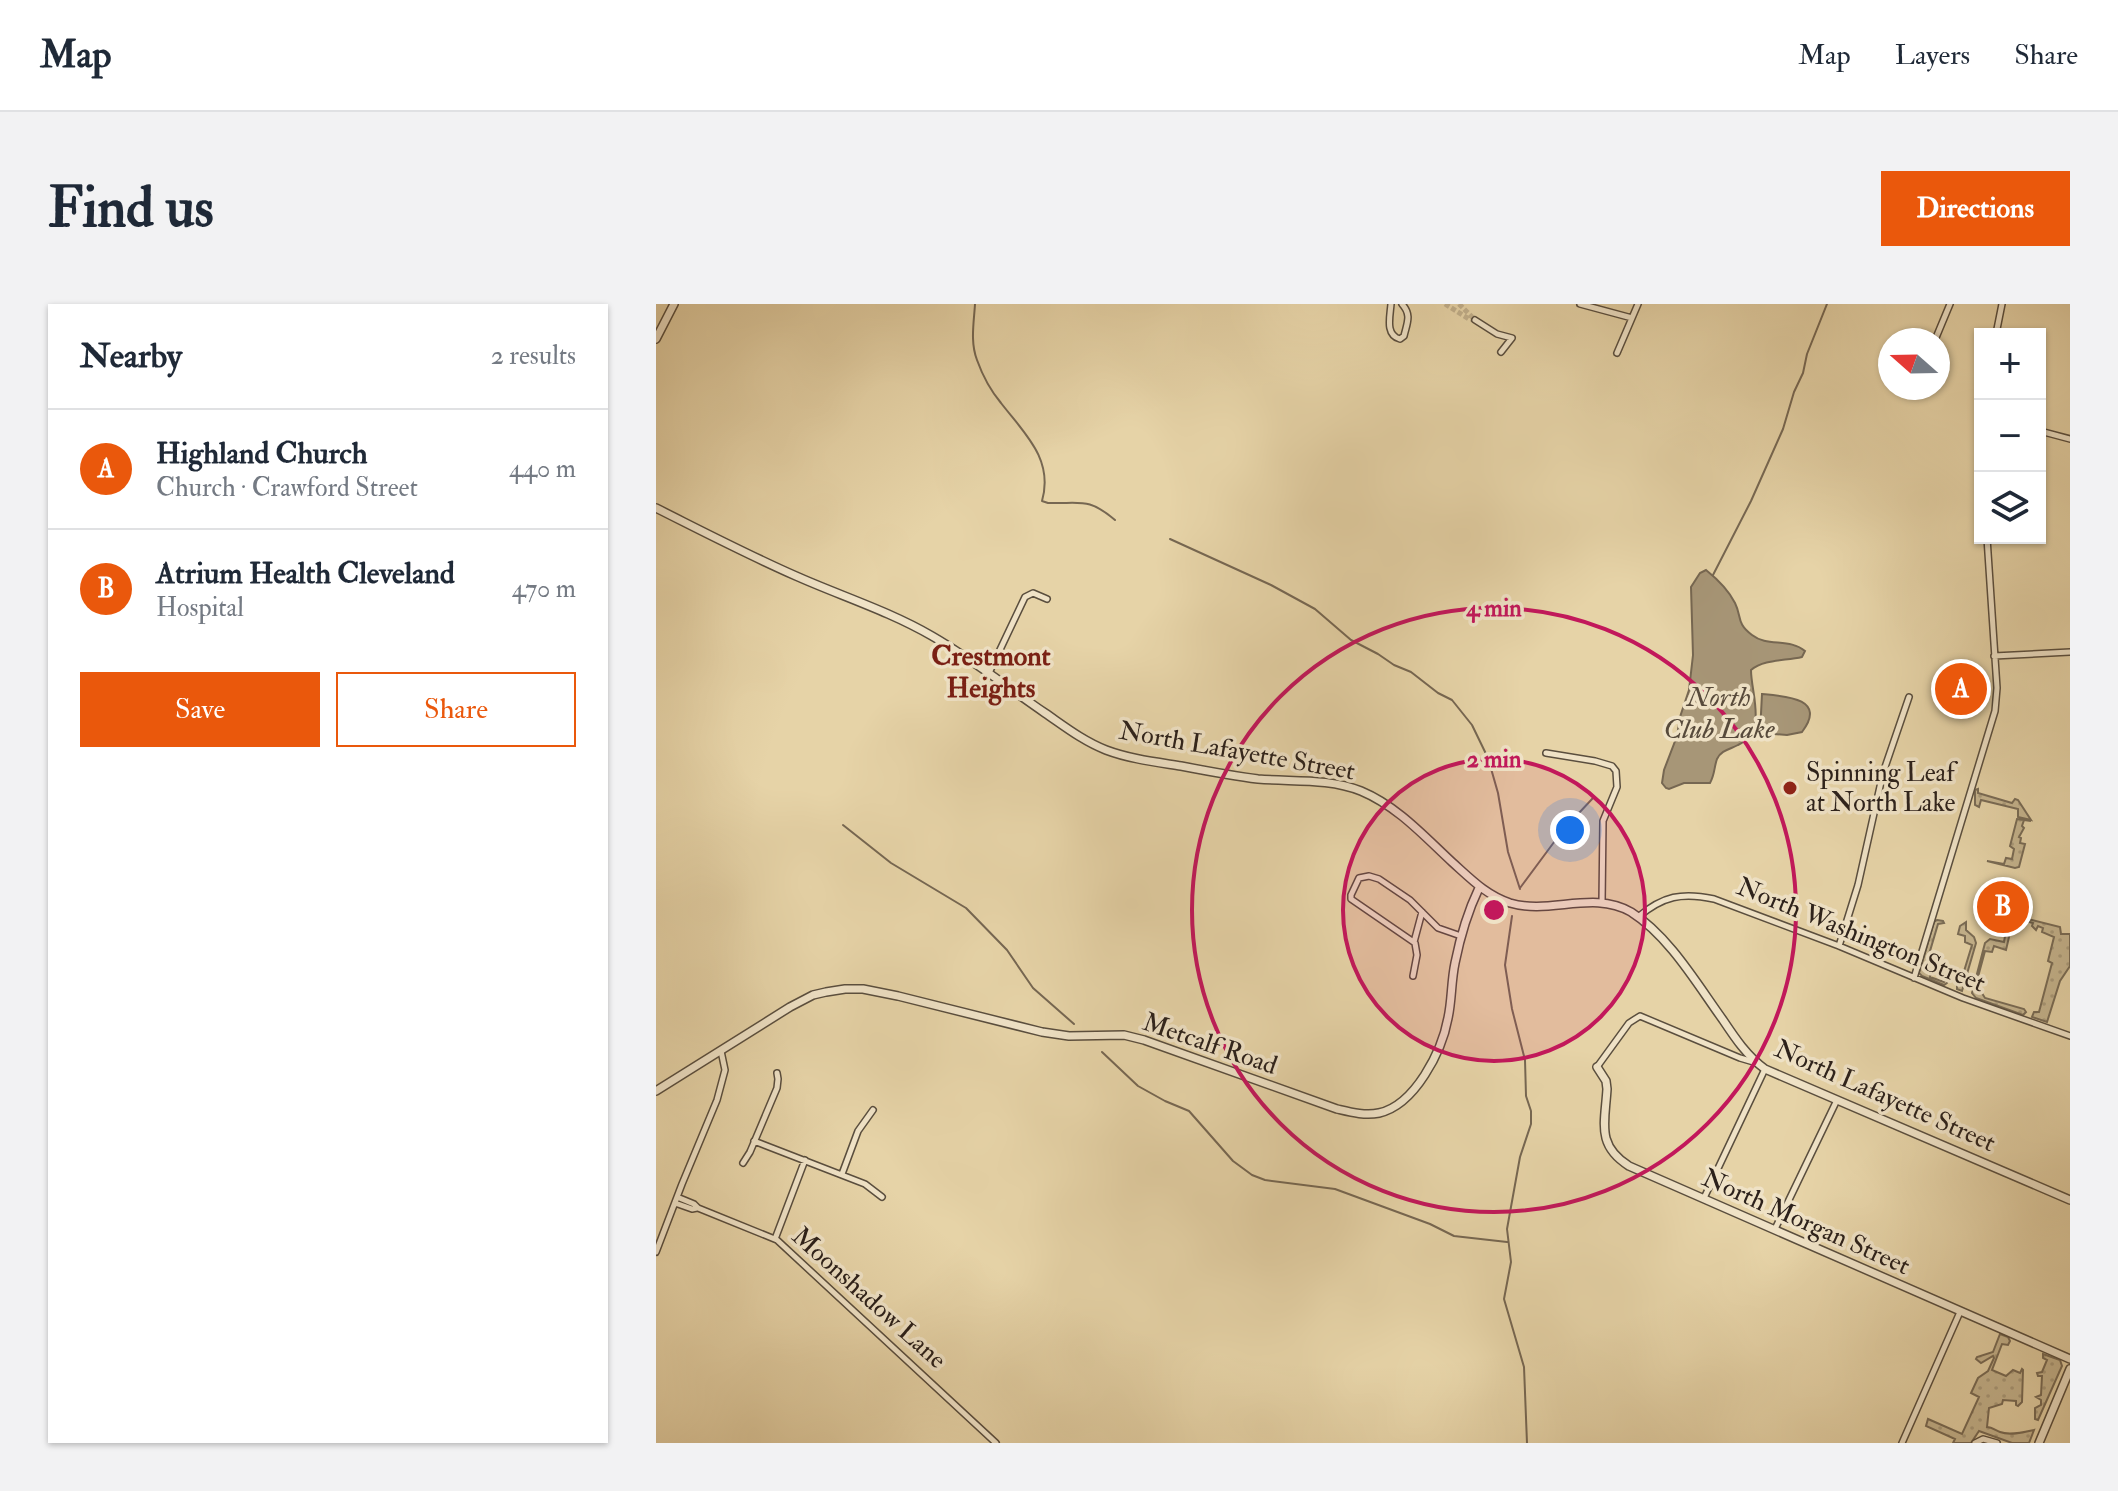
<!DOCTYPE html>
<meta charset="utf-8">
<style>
:root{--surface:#fff;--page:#f2f2f3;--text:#1f2937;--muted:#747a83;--line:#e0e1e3;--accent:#ea580c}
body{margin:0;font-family:"IM FELL Double Pica",serif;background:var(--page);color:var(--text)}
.controls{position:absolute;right:24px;top:24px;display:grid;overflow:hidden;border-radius:0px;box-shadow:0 2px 6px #0004}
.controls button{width:72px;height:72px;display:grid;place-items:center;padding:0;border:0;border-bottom:2px solid var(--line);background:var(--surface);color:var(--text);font:40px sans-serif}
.compass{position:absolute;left:1222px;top:24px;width:72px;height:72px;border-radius:50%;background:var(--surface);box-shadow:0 2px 6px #0004;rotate:290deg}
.you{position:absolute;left:914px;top:526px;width:28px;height:28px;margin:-20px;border:6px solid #fff;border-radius:50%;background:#1a73e8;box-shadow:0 0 0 12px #1a73e833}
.badge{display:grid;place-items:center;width:52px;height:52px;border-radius:50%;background:var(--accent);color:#fff;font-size:26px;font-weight:700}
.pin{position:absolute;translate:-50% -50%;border:4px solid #fff;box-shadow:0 2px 8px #0006}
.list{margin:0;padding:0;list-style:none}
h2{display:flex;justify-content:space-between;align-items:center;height:104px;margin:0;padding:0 32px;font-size:34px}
h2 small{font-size:26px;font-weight:400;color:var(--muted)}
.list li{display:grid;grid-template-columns:52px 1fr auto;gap:24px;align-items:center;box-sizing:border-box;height:120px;padding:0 32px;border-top:2px solid var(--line)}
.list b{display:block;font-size:30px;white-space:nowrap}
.list p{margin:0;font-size:26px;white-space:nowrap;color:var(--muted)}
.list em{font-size:26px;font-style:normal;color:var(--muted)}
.actions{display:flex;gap:16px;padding:24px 32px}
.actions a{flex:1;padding:18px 0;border:2px solid var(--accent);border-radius:0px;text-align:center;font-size:28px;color:var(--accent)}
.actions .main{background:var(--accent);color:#fff}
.icon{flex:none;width:44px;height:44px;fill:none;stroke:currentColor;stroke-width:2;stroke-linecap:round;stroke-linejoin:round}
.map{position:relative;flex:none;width:1414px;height:1139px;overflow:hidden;border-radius:0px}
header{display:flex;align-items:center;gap:48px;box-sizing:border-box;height:112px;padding:0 40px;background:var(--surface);border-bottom:2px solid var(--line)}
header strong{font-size:38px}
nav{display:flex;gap:44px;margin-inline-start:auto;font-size:28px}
.intro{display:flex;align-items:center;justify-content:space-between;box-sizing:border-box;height:192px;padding:0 48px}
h1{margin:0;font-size:56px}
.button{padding:20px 36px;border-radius:0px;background:var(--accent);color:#fff;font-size:28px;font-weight:700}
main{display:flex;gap:48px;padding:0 48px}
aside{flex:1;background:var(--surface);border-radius:0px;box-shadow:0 2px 6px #0004}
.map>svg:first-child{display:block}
</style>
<header>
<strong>Map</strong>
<nav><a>Map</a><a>Layers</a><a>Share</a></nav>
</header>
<div class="intro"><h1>Find us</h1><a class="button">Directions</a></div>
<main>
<aside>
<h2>Nearby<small>2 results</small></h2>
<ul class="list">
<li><span class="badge">A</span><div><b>Highland Church</b><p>Church · Crawford Street</p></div><em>440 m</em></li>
<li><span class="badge">B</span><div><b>Atrium Health Cleveland</b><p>Hospital</p></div><em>470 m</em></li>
</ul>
<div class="actions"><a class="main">Save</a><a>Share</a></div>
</aside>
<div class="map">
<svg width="1414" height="1139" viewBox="0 0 1414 1139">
<defs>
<pattern id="grass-dots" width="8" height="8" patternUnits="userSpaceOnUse" patternTransform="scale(2)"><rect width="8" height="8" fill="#c6b58f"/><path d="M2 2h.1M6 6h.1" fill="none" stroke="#aa9b7b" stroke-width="1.8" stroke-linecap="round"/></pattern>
</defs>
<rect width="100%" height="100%" fill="#e6d3a7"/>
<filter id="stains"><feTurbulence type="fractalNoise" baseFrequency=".0025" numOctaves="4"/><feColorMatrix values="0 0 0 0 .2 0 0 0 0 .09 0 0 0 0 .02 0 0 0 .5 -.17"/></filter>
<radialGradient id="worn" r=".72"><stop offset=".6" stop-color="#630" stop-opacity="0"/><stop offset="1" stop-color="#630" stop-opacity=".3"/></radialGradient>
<path fill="url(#grass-dots)" stroke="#796b55" stroke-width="2" d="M1322 485V489L1356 499 1359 495 1362 496 1375 516 1362 513V505L1325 496 1323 503 1319 501V486Z
M1361 515 1375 517 1368 516 1366 522 1368 524 1363 533 1365 534 1364 539 1369 540 1363 563 1359 564 1331 557 1348 560 1350 554 1356 555 1358 545 1354 542Z
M1360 612 1404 623 1405 630H1414V662L1404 677 1391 718 1376 713 1378 708H1383L1396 659 1392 657 1398 633 1386 628 1387 624 1382 622 1380 626 1376 622 1377 619 1359 614Z
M1281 616 1287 617 1288 619 1282 620 1269 664 1275 667 1274 673 1288 678 1292 673 1291 679 1288 681 1266 672 1263 669 1278 618Z
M1310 618V626L1318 633 1320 639 1306 687 1301 685V677H1305L1316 641 1309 638V632L1302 630 1304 622Z
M1351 621 1353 633 1350 646 1338 642 1336 648 1329 647 1319 684 1324 686 1329 694 1368 705 1370 708 1367 711 1320 694 1316 689 1329 639 1334 635 1348 638Z
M1344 1030 1352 1033 1354 1037 1352 1041 1346 1040 1336 1066 1350 1072 1357 1066 1364 1069 1366 1065 1367 1066 1366 1098 1362 1102 1360 1101V1097L1347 1096 1346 1100 1333 1104 1331 1123C1336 1123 1339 1126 1344 1128 1354 1132 1369 1128 1378 1126L1373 1139H1356L1323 1127 1315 1139H1297L1299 1135 1270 1122 1272 1115 1306 1130 1323 1093 1315 1089 1322 1074 1332 1067 1338 1054 1337 1052 1325 1059 1320 1055 1321 1053 1337 1048Z
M1387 1050 1404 1056 1406 1062 1382 1116 1379 1115V1104L1385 1101V1096L1380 1093 1385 1091 1386 1072H1382L1381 1069 1386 1068 1391 1056 1387 1054Z"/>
<path fill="#a79677" stroke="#766752" stroke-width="2" d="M1050 266C1060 274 1073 287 1079 299 1086 313 1080 319 1096 331 1111 343 1134 334 1149 347L1146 353C1129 357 1108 355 1095 366 1095 390 1112 427 1082 441 1075 445 1065 446 1061 455 1058 463 1059 470 1054 479H1028L1013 485 1010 484 1006 479 1008 466 1021 432 1024 413 1033 386 1037 351 1035 283 1044 269Z
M1106 390C1128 392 1172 394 1146 428L1131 431 1104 429Z"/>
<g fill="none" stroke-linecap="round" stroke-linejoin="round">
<path stroke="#766752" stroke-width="2" d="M319 0C318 18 314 38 321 56 326 70 335 87 345 99 368 129 398 155 386 197L392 199C425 200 432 193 459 216
M514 235 615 281 659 305 695 336 722 350 738 361 755 368 782 389 796 396 816 421 832 454 842 489 852 548 864 585
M1057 271 1095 197 1127 125 1138 88 1147 69 1151 50 1171 0
M187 521 235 559 310 604 351 646 377 684 418 720
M864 584 907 526 937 494
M856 612 849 661 856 705 869 756 870 792 875 807V820L864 853 851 925 855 958 848 995 868 1063 871 1139
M446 748 482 782 509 797 533 807 577 857 596 871 609 876 679 885 774 920 798 932 851 938"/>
<path stroke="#c1af8b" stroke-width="5" stroke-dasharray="5 2.5" stroke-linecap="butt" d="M789 0 813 15 819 16
M803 0 818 15"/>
<g stroke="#5a4e3e" stroke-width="8">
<path id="minor" d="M735 0C734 13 729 31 744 35L748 32C751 19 756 11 746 0
M924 0 976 14
M819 16 841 30 856 34 845 48
M1340 30 1346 0
M1279 36 1294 0
M961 49 982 0
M1384 127 1414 135
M1338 352 1414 348
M333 369 369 293 377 289 391 295
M890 449 939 457 956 462 960 467 961 483 947 517 946 599
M982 613C1007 592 1026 588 1058 595L1183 642 1307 694 1414 732
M758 638 766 608
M1183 642 1202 581 1227 469 1253 393
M757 672 761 651 759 639 695 595V591L703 574 713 572 723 575 754 596 782 624 805 632
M1258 674 1339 407 1341 384 1331 234
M941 763 973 719 984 712 1084 754 1101 759
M98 837 209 880 226 893
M87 859 94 848 121 784 122 775 121 769
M186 870 202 827 217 806
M21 893 38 900 42 904 121 936 340 1139
M1048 894 1109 765
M19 899 36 905 41 904
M1119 925 1181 796
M119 935 149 856
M0 948 26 880 61 796 69 766 65 747
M1246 1139 1304 1008
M1319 1139 1327 1135 1341 1139"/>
</g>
<g stroke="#5a4e3e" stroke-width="10">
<path id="tertiary" d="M0 35 18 0
M0 204C46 227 92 251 140 272 185 292 233 307 276 332 316 355 351 383 389 409 408 422 427 437 450 446 474 455 500 458 525 462 551 467 577 472 602 475 637 478 672 474 705 487 741 502 768 532 796 558 815 575 830 591 854 599 894 611 937 586 975 608 1013 632 1041 680 1067 716 1079 734 1091 752 1109 765L1414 896
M941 763 950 777 951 785C949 819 940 841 973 862L1414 1055
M0 787 134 703 157 691 170 688 189 685H207L242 692 386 728 413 732 468 731 488 736 681 805C694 808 709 812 723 809 759 801 786 747 792 714 796 696 795 678 799 659 804 634 812 607 823 584
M1383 1139 1414 1065"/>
</g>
<use href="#minor" stroke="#efe2c6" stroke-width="5"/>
<use href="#tertiary" stroke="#efe2c6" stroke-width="7"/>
</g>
<circle cx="838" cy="606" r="151" fill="#c2185b" fill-opacity=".12"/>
<g fill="none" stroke="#c2185b" stroke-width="4">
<circle cx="838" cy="606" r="151"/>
<circle cx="838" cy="606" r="302"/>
</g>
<circle fill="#8f2418" stroke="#efe2c6" stroke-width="3" cx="1134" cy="484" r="8"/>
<g text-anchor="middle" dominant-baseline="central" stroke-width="7" stroke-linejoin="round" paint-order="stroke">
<g font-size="26" fill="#2c211b" stroke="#efe2c6">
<text transform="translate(581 447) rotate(10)">North Lafayette Street</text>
<text transform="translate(1205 631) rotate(22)">North Washington Street</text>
<text transform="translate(554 740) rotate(19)">Metcalf Road</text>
<text transform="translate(1229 792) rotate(24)">North Lafayette Street</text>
<text transform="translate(1150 918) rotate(24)">North Morgan Street</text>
<text transform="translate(213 994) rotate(42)">Moonshadow Lane</text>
</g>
<g font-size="26" fill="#2c211b" stroke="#efe2c6" text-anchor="start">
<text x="1150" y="469">Spinning Leaf<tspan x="1150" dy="30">at North Lake</tspan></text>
</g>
<g font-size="28" font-weight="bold" fill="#7a1f14" stroke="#efe2c6">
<text x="335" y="352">Crestmont<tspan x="335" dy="32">Heights</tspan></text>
</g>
<g font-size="28" font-style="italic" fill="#574a3b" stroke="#efe2c6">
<text x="1063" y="393">North<tspan x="1063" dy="32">Club Lake</tspan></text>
</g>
</g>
<circle cx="838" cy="606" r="12" fill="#c2185b" stroke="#efe2c6" stroke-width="4"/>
<g font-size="24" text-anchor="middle" font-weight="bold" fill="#c2185b" stroke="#efe2c6" stroke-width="7" stroke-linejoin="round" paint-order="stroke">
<text x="838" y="312">4 min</text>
<text x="838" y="463">2 min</text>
</g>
<rect width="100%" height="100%" filter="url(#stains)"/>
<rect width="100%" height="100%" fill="url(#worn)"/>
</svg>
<div class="controls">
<button>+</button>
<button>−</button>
<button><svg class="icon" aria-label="layers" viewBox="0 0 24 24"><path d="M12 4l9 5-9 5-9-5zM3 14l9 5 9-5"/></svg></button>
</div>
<svg class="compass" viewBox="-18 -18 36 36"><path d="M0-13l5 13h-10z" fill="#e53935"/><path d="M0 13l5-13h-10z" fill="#747a83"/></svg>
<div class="you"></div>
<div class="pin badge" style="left:1305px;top:385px">A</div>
<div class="pin badge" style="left:1347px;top:603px">B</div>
</div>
</main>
